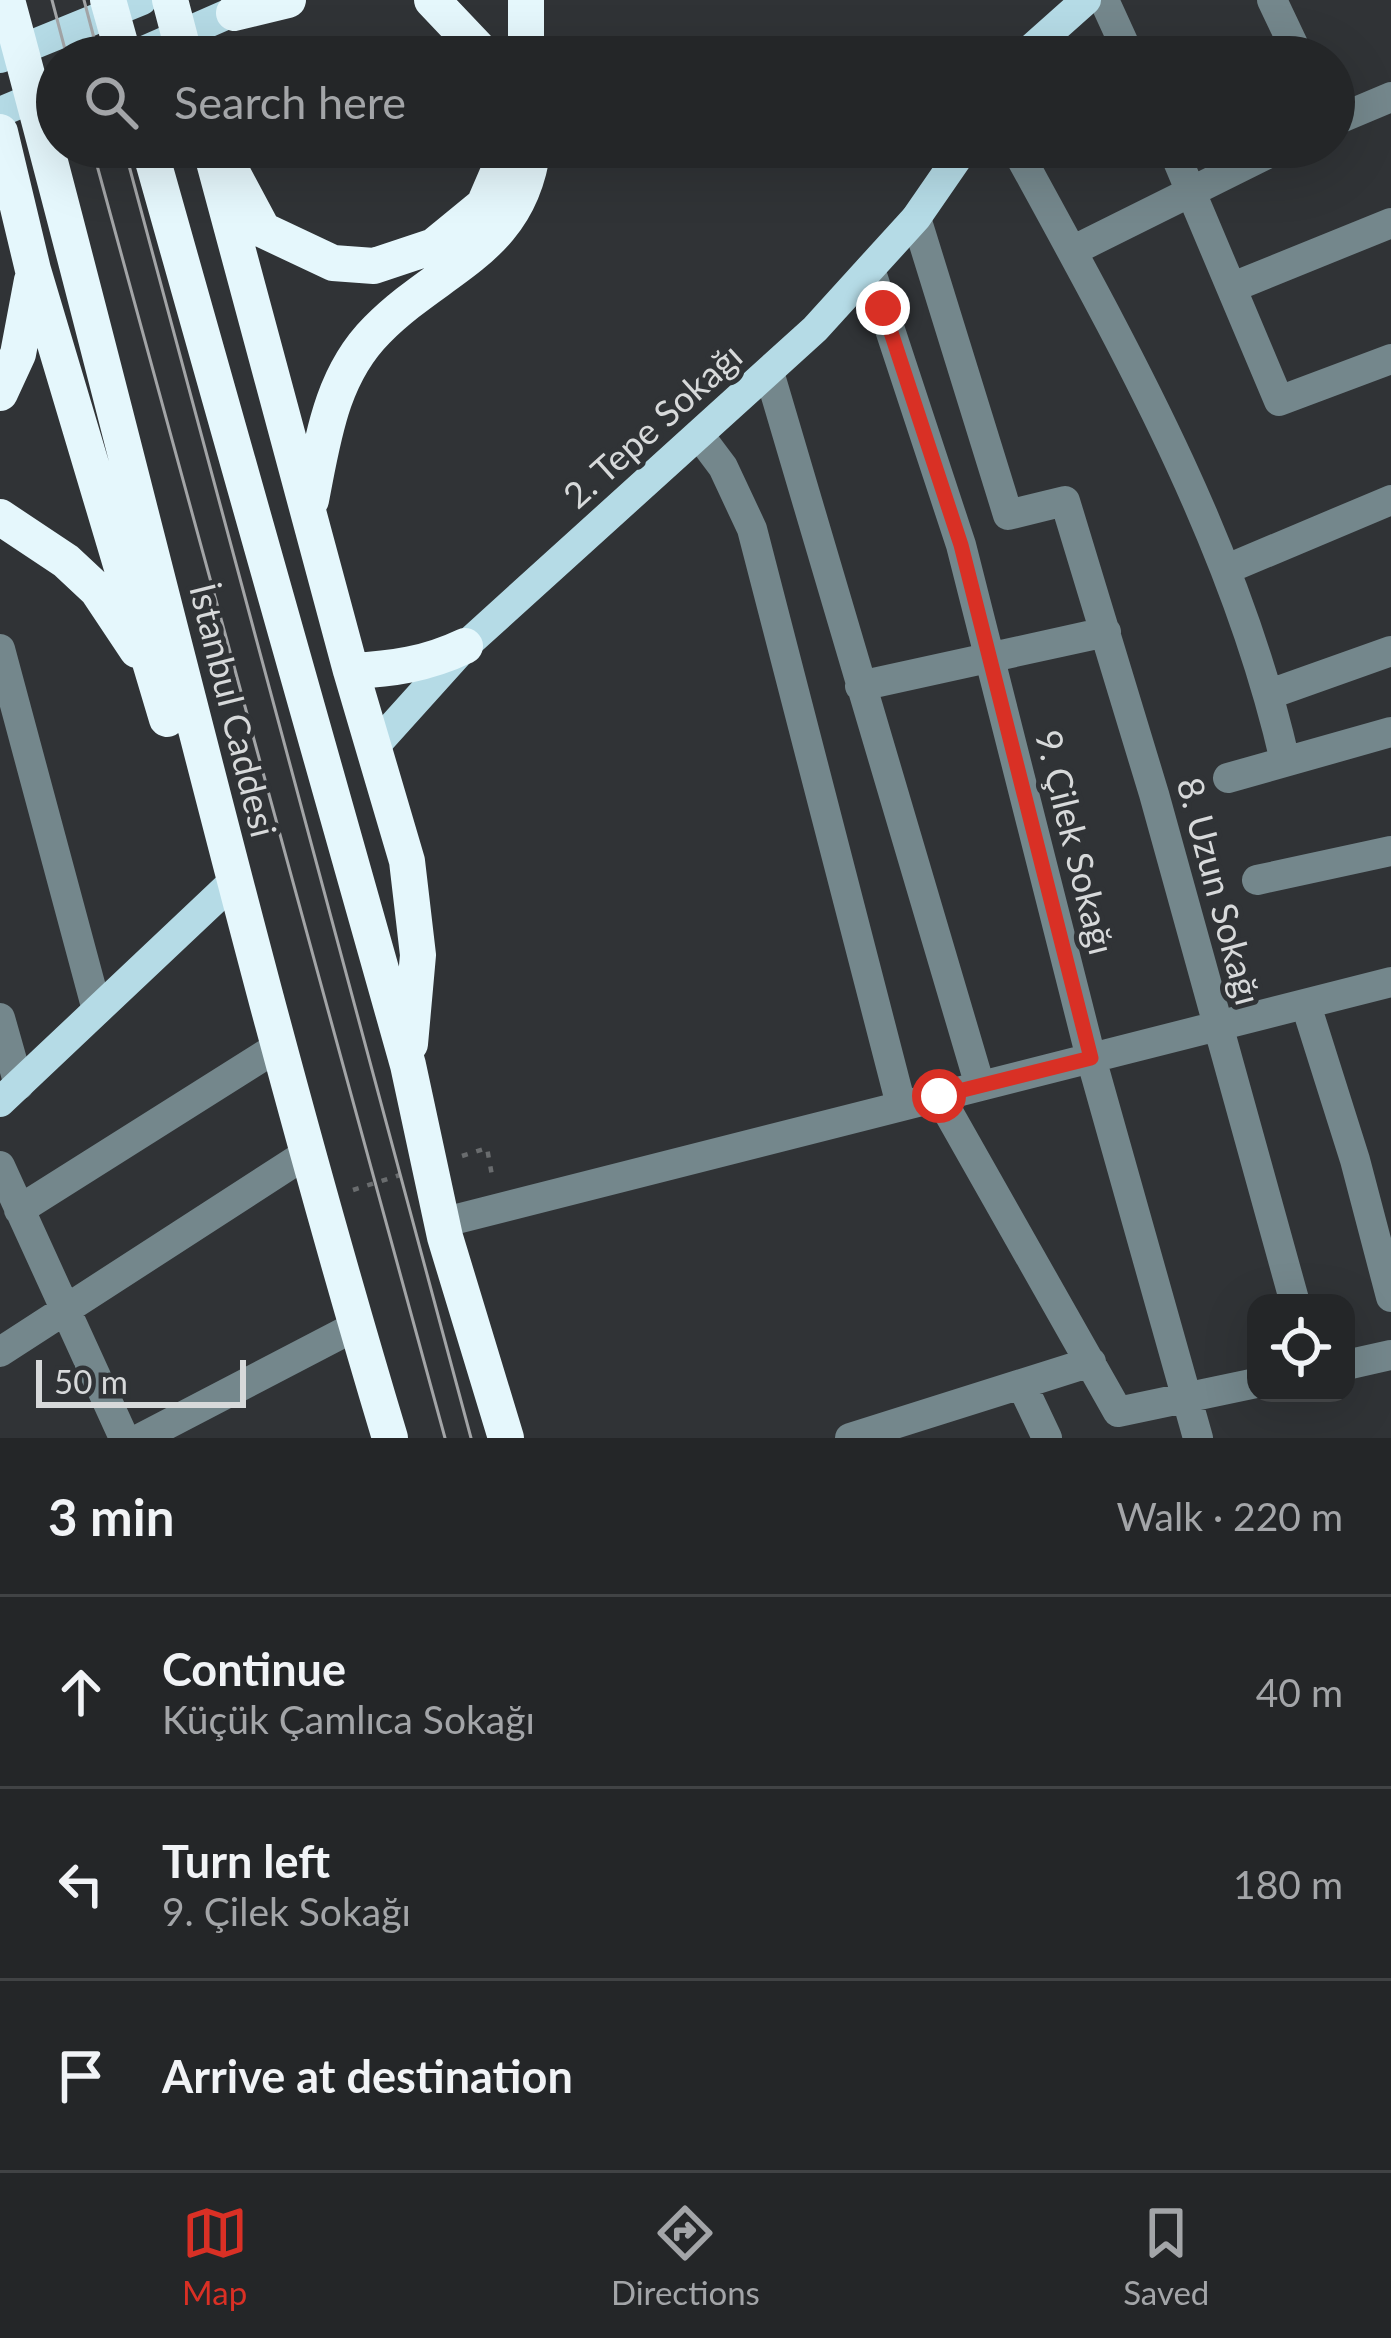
<!DOCTYPE html>
<meta charset="utf-8">
<style>
:root{--surface:#242628;--page:#2c2e30;--text:#f1f3f6;--muted:#a3a5a8;--line:#414345;--accent:#d93025}
body{margin:0;font-family:Lato,sans-serif;background:var(--page);color:var(--text)}
.controls{position:absolute;right:36px;bottom:36px;display:grid;overflow:hidden;border-radius:24px;box-shadow:0 12px 48px #0002}
.controls button{width:108px;height:108px;display:grid;place-items:center;padding:0;border:0;border-bottom:3px solid var(--line);background:var(--surface);color:var(--text);font:60px sans-serif}
.scale{position:absolute;left:36px;bottom:30px;width:210px;box-sizing:border-box;padding-left:12px;border:6px solid #d7d9da;border-top:0;font-size:33px;line-height:42px;white-space:nowrap;color:#d7d9da;-webkit-text-stroke:9px #303336;paint-order:stroke}
.stop{position:absolute;width:36px;height:36px;margin:-27px;border:9px solid #d93025;border-radius:50%;background:#fff}
.stop.end{background:#d93025;border-color:#fff;box-shadow:0 3px 12px #0008}
.list{margin:0;padding:0;list-style:none}
h2{display:flex;justify-content:space-between;align-items:center;height:156px;margin:0;padding:0 48px;font-size:51px}
h2 small{font-size:39px;font-weight:400;color:var(--muted)}
.list li{display:grid;grid-template-columns:78px 1fr auto;gap:36px;align-items:center;box-sizing:border-box;height:192px;padding:0 48px;border-top:3px solid var(--line)}
.list b{display:block;font-size:45px;white-space:nowrap}
.list p{margin:0;font-size:39px;white-space:nowrap;color:var(--muted)}
.list em{font-size:39px;font-style:normal;color:var(--muted)}
.icon{flex:none;width:66px;height:66px;fill:none;stroke:currentColor;stroke-width:2;stroke-linecap:round;stroke-linejoin:round}
.map{position:relative;flex:none;width:1391px;height:1438px;overflow:hidden}
.search{position:absolute;background:var(--surface);box-shadow:0 12px 48px #0002;left:36px;right:36px;top:36px;height:132px;display:flex;align-items:center;gap:30px;box-sizing:border-box;padding:0 42px;border-radius:66px;color:var(--muted);font-size:45px}
.sheet{height:732px;background:var(--surface)}
nav{display:flex;justify-content:space-around;align-items:center;box-sizing:border-box;height:168px;border-top:3px solid var(--line);background:var(--surface);font-size:33px;color:var(--muted)}
nav a{display:grid;justify-items:center;gap:6px}
nav .on{color:var(--accent)}
.map>svg:first-child{display:block}
</style>
<div class="map">
<svg width="1391" height="1438" viewBox="0 0 1391 1438">
<rect width="100%" height="100%" fill="#303336"/>
<g fill="none" stroke-linecap="round" stroke-linejoin="round">
<path stroke="#696c6e" stroke-width="4.5" stroke-dasharray="6 9" stroke-linecap="butt" d="M462 1156 487 1148 493 1181
M353 1190 400 1175"/>
<path stroke="#74878c" stroke-width="30" d="M1104 0 1130 57
M1272 0 1299 57
M1334 121 1391 97
M1015 147C1122 343 1235 541 1285 761
M1172 147 1279 401 1391 359
M916 218 1008 515 1065 501 1154 794 1295 1303
M1072 251 1281 147
M870 269 961 545 1091 1058 1198 1438
M1233 287 1391 223
M769 372 980 1086
M699 435 723 467 752 529 901 1105
M1227 569 1391 500
M0 649 97 1010
M860 686 1106 632
M1270 694 1391 651
M1228 778 1391 732
M1257 880 1391 851
M1306 1005 1355 1160 1391 1297
M0 1018 19 1085
M939 1096 1118 1412 1256 1383
M0 1166 124 1438
M19 1210 279 1046
M441 1223 1391 982
M0 1352 306 1154
M1346 1365 1391 1355
M1022 1385 1047 1438
M141 1438 356 1326
M850 1438 1091 1362"/>
<path stroke="#b5dbe6" stroke-width="30" d="M130 57 253 3
M1022 57 1086 0
M0 58 142 0
M0 112 57 88
M374 747 465 646 815 329 916 218 965 147
M0 1102 233 882"/>
<path stroke="#e5f7fc" stroke-width="36" d="M7 0C137 479 247 963 390 1438
M108 0 124 57
M170 0 185 57
M432 0 486 57
M526 0V57
M234 13 288 0
M0 132 33 270 167 719
M149 147 408 1065 445 1237 506 1438
M210 147 351 671 407 861 418 955 410 1044
M232 172 263 230 333 263 374 266 434 246 484 205 503 161V147
M0 393 18 354 32 280
M311 500C323 439 331 376 377 330 441 265 520 251 533 147
M0 517 66 561 97 590 137 650
M351 671C393 669 427 664 465 646"/>
<path stroke="#a3a5a7" stroke-width="3" d="M52 0 67 57
M84 0 99 57
M92 147 445 1438
M124 147 471 1438"/>
</g>
<g fill="none" stroke-linecap="round" stroke-linejoin="round">
<path stroke="#d93025" stroke-width="15" d="M883 308 961 545 1091 1058 939 1096"/>
</g>
<g text-anchor="middle" dominant-baseline="central" stroke-width="10" stroke-linejoin="round" paint-order="stroke">
<g font-size="36" fill="#d7d9da" stroke="#303336">
<text transform="translate(652 425) rotate(-42)">2. Tepe Sokağı</text>
<text transform="translate(234 710) rotate(76)">İstanbul Caddesi</text>
<text transform="translate(1076 842) rotate(76)">9. Çilek Sokağı</text>
<text transform="translate(1220 891) rotate(75)">8. Uzun Sokağı</text>
</g>
</g>
</svg>
<div class="controls">
<button><svg class="icon" aria-label="locate" viewBox="0 0 24 24"><circle cx="12" cy="12" r="6"/><path d="M12 2v4M12 18v4M2 12h4M18 12h4"/></svg></button>
</div>
<div class="scale">50 m</div>
<div class="stop" style="left:939px;top:1096px"></div>
<div class="stop end" style="left:883px;top:308px"></div>
<div class="search"><svg class="icon" aria-label="search" viewBox="0 0 24 24"><circle cx="10" cy="10" r="6"/><path d="M15 15l6 6"/></svg>Search here</div>
</div>
<section class="sheet">
<h2>3 min<small>Walk · 220 m</small></h2>
<ul class="list">
<li><svg class="icon" aria-label="ahead" viewBox="0 0 24 24"><path d="M12 20V5M6 11l6-6 6 6"/></svg><div><b>Continue</b><p>Küçük Çamlıca Sokağı</p></div><em>40 m</em></li>
<li><svg class="icon" aria-label="left" viewBox="0 0 24 24"><path d="M17 20v-9H6M10 6l-5 5 5 5"/></svg><div><b>Turn left</b><p>9. Çilek Sokağı</p></div><em>180 m</em></li>
<li><svg class="icon" aria-label="arrive" viewBox="0 0 24 24"><path d="M6 21V4h12l-3 4 3 4H6"/></svg><div><b>Arrive at destination</b></div></li>
</ul>
</section>
<nav>
<a class="on"><svg class="icon" aria-label="map" viewBox="0 0 24 24"><path d="M3 6l6-2 6 2 6-2v14l-6 2-6-2-6 2zM9 4v14M15 6v14"/></svg>Map</a>
<a><svg class="icon" aria-label="directions" viewBox="0 0 24 24"><path d="M12 3l9 9-9 9-9-9zM9 14v-3h6M13 9l2 2-2 2"/></svg>Directions</a>
<a><svg class="icon" aria-label="saved" viewBox="0 0 24 24"><path d="M7 4h10v16l-5-4-5 4z"/></svg>Saved</a>
</nav>
